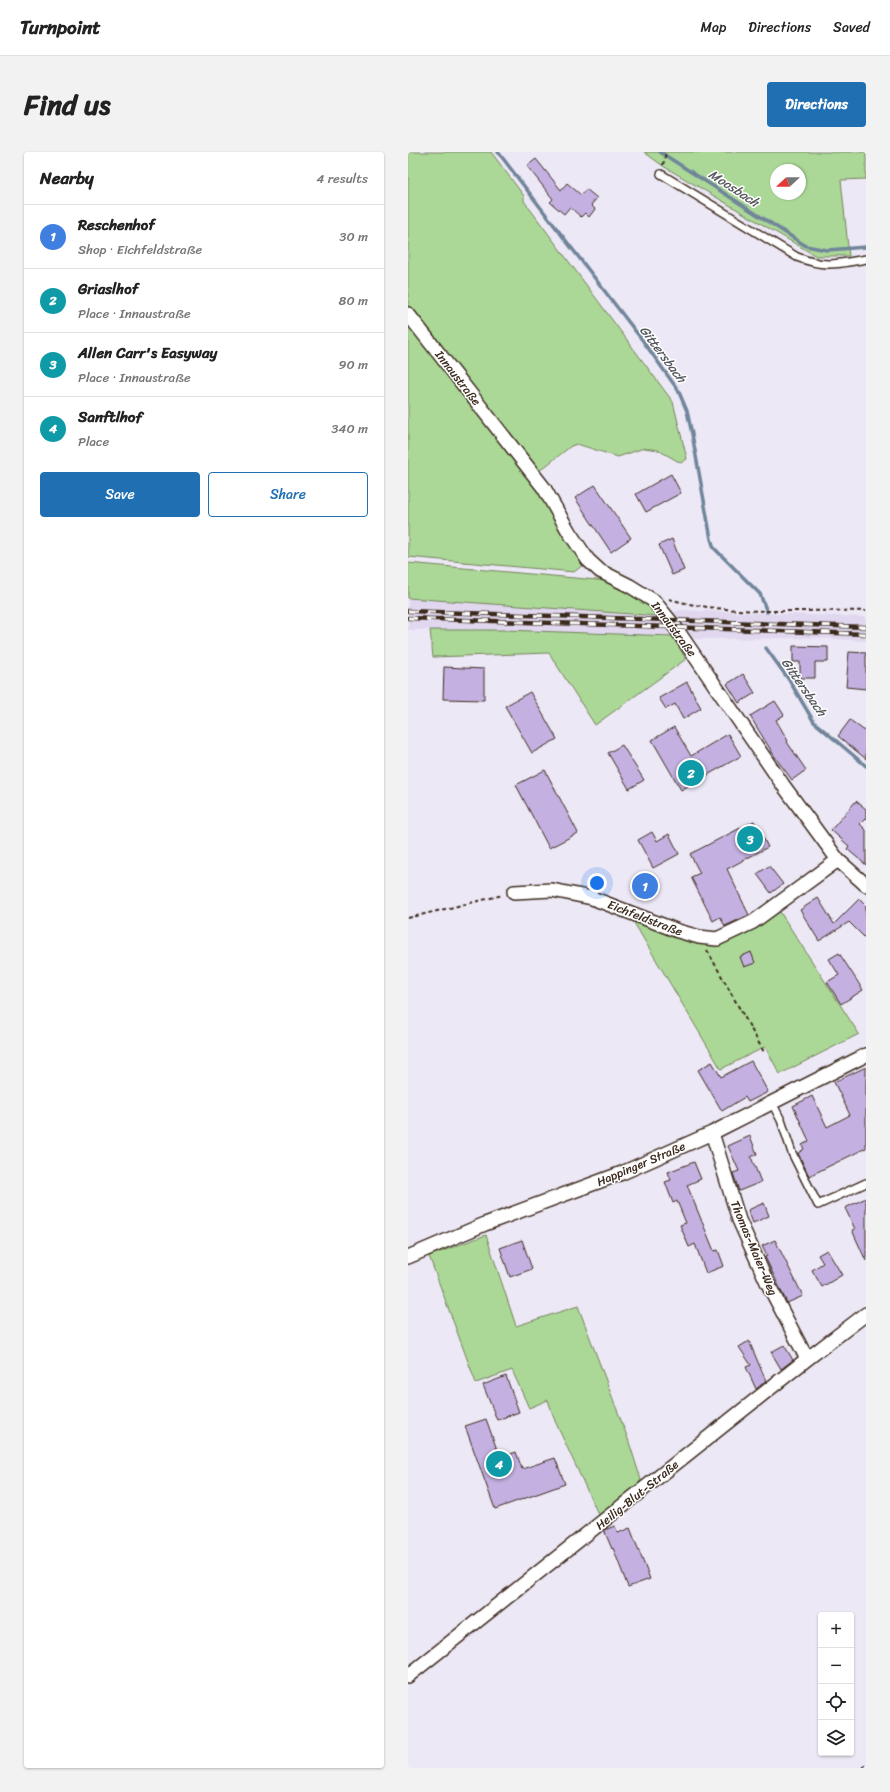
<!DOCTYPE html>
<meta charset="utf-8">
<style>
:root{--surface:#fff;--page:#f2f2f2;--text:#222;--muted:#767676;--line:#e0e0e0;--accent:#1f6fb2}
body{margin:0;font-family:Sriracha,sans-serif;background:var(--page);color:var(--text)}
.controls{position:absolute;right:12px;bottom:12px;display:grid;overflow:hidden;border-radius:4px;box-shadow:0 1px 3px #0004}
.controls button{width:36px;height:36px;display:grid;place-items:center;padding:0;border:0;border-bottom:1px solid var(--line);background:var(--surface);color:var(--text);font:20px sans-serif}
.compass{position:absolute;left:362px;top:12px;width:36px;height:36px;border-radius:50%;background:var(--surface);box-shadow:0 1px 3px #0004;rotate:248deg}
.you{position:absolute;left:189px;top:731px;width:14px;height:14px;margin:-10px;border:3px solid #fff;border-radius:50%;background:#1a73e8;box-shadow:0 0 0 6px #1a73e833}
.badge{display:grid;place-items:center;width:26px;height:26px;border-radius:50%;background:var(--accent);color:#fff;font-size:13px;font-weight:700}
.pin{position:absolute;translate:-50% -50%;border:2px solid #fff;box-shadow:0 1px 4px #0006}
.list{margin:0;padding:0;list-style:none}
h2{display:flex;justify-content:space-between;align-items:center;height:52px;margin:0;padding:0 16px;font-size:17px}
h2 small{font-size:13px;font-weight:400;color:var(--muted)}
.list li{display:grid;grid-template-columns:26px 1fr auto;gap:12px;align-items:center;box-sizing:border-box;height:64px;padding:0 16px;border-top:1px solid var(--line)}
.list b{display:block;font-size:15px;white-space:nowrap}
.list p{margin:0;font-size:13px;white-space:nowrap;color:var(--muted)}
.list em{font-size:13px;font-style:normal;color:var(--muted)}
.actions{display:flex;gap:8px;padding:12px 16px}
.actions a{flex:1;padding:9px 0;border:1px solid var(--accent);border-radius:4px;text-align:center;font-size:14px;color:var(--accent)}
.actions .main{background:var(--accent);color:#fff}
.icon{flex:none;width:22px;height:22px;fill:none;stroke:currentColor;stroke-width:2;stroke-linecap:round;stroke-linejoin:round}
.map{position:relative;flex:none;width:458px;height:1616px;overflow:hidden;border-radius:4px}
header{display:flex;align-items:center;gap:24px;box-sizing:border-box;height:56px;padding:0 20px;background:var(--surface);border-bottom:1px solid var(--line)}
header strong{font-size:19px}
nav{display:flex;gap:22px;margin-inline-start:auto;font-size:14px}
.intro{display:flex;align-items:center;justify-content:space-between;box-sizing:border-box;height:96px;padding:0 24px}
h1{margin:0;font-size:28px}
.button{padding:10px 18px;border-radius:4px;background:var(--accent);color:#fff;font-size:14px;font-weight:700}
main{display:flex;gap:24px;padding:0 24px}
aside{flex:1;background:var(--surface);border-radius:4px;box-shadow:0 1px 3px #0004}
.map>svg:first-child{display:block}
</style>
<header>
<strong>Turnpoint</strong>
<nav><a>Map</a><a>Directions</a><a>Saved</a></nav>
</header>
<div class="intro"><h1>Find us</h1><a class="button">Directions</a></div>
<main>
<aside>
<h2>Nearby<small>4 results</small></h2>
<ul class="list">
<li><span class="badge" style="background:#3f7fe0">1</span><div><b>Reschenhof</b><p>Shop · Eichfeldstraße</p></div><em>30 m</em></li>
<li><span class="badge" style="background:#0f9aa8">2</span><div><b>Griaslhof</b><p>Place · Innaustraße</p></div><em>80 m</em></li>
<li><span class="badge" style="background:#0f9aa8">3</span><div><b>Allen Carr's Easyway</b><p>Place · Innaustraße</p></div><em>90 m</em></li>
<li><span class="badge" style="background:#0f9aa8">4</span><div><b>Sanftlhof</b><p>Place</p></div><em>340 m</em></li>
</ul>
<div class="actions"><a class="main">Save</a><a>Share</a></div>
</aside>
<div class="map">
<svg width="458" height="1616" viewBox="0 0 458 1616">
<rect width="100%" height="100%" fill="#ede8f6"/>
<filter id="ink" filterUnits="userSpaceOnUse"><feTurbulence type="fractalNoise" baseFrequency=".025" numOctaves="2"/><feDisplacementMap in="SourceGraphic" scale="8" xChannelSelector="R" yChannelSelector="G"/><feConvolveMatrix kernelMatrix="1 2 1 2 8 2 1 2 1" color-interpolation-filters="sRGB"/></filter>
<g filter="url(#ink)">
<path fill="#e1d8f0" d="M0 446 251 464 273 458 458 465V489L410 486 287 487 97 478H0Z"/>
<path fill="#abd897" stroke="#73815a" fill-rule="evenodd" d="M0 0H83L116 44V49L265 250 279 307 273 311 250 298 236 296 210 305 169 292 163 294 130 320 0 156Z
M236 0H458V27L433 28 441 104H408L255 14ZM368 18H392V42H368Z
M0 171 109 307 145 361 175 409V413L166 420 0 405Z
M0 411 200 429 240 452 251 464 0 446Z
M22 478H97L264 484 278 507 187 573 141 501 25 505Z
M372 760 451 882 372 922 357 895 313 917 222 764 311 790Z
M78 1083 108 1174 170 1154 220 1287 233 1328 217 1347 191 1364 147 1269 140 1248 121 1256 104 1218 68 1231 21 1104Z"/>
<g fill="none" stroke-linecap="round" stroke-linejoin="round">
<path stroke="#6f859a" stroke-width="3.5" d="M90 0 235 189 270 238 279 259 284 282 303 387 306 396 352 442 359 460
M252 0 398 94 419 98 458 95
M358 496 381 528 406 570 458 614"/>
</g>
<path fill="#c4b1e1" stroke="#3b2a1e" d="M128 7 153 38 159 31 173 43 178 37 189 46 183 53 187 57 181 65 177 61 173 65 162 55 156 62 142 50 145 47 119 14Z
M263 322 273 341 238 360 228 342Z
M187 333 223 386 203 400 167 346Z
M264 387 276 418 264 423 251 393Z
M385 494 420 495V510H407V526H392V510H385Z
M441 500 458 501V537L438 535Z
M36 515 76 517V548L35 547Z
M335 522 347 541 331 551 319 532Z
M279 530 293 556 275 567 267 552 258 557 251 546Z
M122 540 149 587 124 601 97 554Z
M367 549 376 563 368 568 380 589 379 590 398 618 384 628 367 605 342 564Z
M442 568 458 580V607L430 584Z
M266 575 283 604 320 582 333 604 273 638 244 588Z
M214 593 236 628 221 637 200 601Z
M137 618 170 681 141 696 108 633Z
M448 649 458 657V666L452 672 458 678V713L439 697 441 694 423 678Z
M346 669 360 695 319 717 341 763 317 774 312 765 305 769 283 725 292 721 282 702Z
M244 680 249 689 261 682 271 702 245 716 230 688Z
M361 714 375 732 363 741 349 722Z
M238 725 246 738 236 743 228 731Z
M410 746 426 772 451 747 458 754V787L441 770 411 789 392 758Z
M343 800 347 811 336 815 332 805Z
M431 801 455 838 433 852 419 830 431 823 421 807Z
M343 909 360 940 340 950 337 945 314 959 290 918 304 910 313 925Z
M458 915V996L401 1024 390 1001 396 997 394 993 401 989 385 954 404 944 419 975 442 963 426 930Z
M342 984 349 1002 343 1005 353 1030 331 1039 325 1021 331 1019 320 994Z
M286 1010 293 1027 279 1033 306 1099 310 1098 316 1114 298 1121 287 1092 281 1095 272 1073 278 1071 269 1049 265 1051 257 1030 263 1028 260 1020Z
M458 1046V1109L444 1078 447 1077 437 1056Z
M356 1051 361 1064 345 1071 340 1058Z
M114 1088 124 1117 102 1125 92 1096Z
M367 1088 395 1144 379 1151 357 1105 359 1104 354 1094Z
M419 1098 434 1123 414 1135 404 1118 415 1111 410 1103Z
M341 1189 358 1229 348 1237 338 1215 343 1213 331 1195Z
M376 1193 385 1208 373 1217 363 1200Z
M98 1224 111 1260 89 1268 75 1233Z
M78 1267 92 1306 108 1300 114 1317 147 1306 157 1332 87 1357 57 1274Z
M207 1374 210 1381 222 1376 242 1427 220 1435 205 1396 204 1397 196 1378Z"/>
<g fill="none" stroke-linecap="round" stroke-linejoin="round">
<g stroke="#3b2a1e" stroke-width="10">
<path id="lane" d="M253 22 389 105C417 116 429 112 458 107
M364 951 373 968 384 1001 410 1053 458 1031"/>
</g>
<g stroke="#3b2a1e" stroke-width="16">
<path id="street" d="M0 162 136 336 161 380 180 408 192 419 222 434 246 449 267 475 375 633 430 708 458 733
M106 740 144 738 184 746 270 779 291 785 309 787 345 770 430 708
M304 981 331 1068 359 1130 399 1207
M0 1105 77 1072 214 1021 304 981 458 903
M0 1524 399 1207 458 1162"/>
</g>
<path stroke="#3b2a1e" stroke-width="2" stroke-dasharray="4 3" stroke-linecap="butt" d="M255 13 258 0
M261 447C324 465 393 457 458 459
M0 766 95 743
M299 798 357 902
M454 1616 458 1613"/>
<use href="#lane" stroke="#fff" stroke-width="7"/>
<use href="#street" stroke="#fff" stroke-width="13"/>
<g stroke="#3b2a1e" stroke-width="4.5">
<path id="rail" d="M0 459 458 475
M0 466 458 482"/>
</g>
<use href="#rail" stroke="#fff" stroke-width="3" stroke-dasharray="9" stroke-linecap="butt"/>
</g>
</g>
<g text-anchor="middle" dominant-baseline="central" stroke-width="3" stroke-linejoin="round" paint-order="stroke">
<g font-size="12" fill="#3b2a1e" stroke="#fff">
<text transform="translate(50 226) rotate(52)">Innaustraße</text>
<text transform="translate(266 477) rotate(53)">Innaustraße</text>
<text transform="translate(237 766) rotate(21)">Eichfeldstraße</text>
<text transform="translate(233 1012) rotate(-23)">Happinger Straße</text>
<text transform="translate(346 1096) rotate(67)">Thomas-Maier-Weg</text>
<text transform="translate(229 1343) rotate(-39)">Heilig-Blut-Straße</text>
</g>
<g font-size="13" font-style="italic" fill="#55585c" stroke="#fff">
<text transform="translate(326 36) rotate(33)">Moosbach</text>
<text transform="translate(255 202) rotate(53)">Gittersbach</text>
<text transform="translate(396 535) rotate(55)">Gittersbach</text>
</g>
</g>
</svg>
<div class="controls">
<button>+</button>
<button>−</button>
<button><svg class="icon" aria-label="locate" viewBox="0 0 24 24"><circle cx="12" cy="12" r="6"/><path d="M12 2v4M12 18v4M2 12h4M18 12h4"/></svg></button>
<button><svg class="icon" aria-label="layers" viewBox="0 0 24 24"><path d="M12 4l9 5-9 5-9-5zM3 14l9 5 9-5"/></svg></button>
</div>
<svg class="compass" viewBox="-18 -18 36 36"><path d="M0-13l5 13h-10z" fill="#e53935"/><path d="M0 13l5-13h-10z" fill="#767676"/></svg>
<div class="you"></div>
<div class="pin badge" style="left:237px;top:734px;background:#3f7fe0">1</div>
<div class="pin badge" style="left:283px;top:621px;background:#0f9aa8">2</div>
<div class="pin badge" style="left:342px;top:687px;background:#0f9aa8">3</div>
<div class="pin badge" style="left:91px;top:1312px;background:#0f9aa8">4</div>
</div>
</main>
